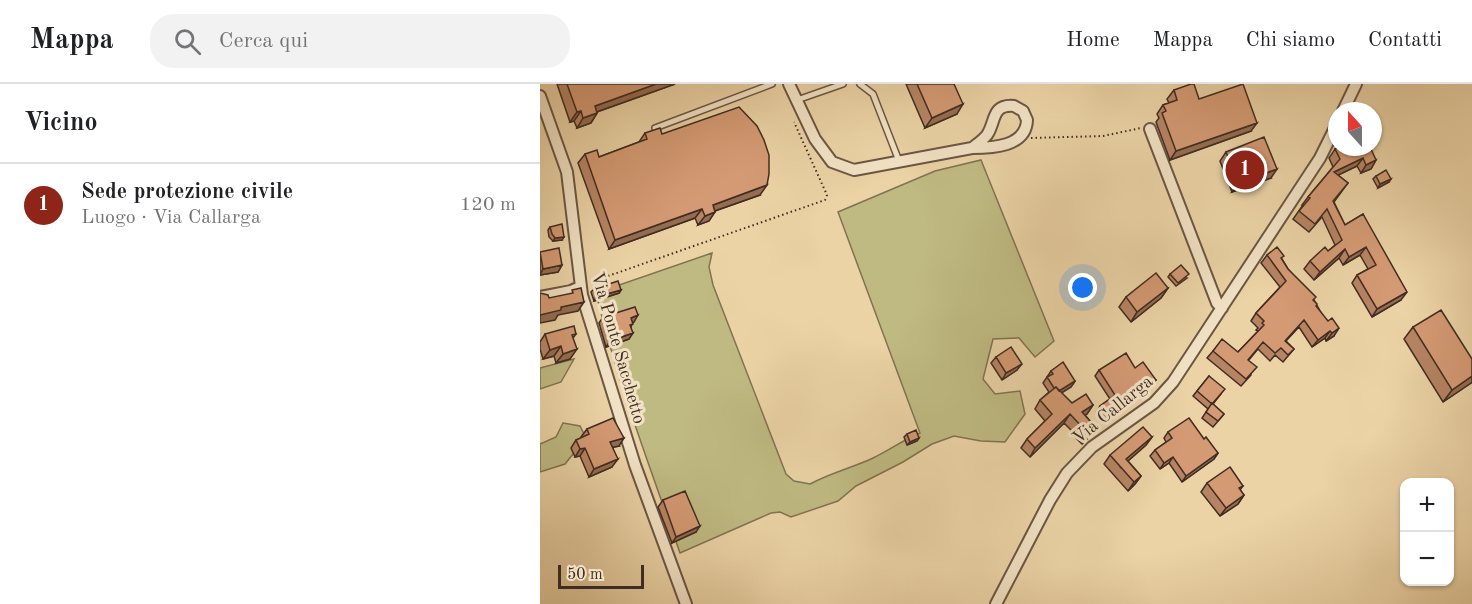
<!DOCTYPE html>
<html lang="it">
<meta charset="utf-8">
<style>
:root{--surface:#fff;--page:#f2f2f2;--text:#202124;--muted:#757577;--line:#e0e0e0;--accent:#8f2418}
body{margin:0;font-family:"Old Standard TT",serif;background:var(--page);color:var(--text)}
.controls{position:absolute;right:18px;bottom:18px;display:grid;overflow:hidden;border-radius:12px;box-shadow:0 2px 4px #0004}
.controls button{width:54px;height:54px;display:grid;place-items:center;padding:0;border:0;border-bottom:2px solid var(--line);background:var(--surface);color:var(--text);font:30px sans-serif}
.compass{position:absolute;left:788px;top:18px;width:54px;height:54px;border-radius:50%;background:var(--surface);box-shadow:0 2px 4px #0004;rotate:339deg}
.scale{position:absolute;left:18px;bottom:15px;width:86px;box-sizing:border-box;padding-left:6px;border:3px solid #402c22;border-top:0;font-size:16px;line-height:21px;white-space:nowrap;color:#402c22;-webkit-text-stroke:4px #f2e2c5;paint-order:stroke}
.you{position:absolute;left:543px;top:204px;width:21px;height:21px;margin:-15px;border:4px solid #fff;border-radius:50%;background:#1a73e8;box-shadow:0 0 0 9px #1a73e833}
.badge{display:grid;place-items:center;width:39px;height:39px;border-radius:50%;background:var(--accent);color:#fff;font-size:20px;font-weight:700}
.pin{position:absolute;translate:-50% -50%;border:3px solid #fff;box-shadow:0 2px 6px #0006}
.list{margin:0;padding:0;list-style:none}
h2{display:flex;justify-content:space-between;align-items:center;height:78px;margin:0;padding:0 24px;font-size:26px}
h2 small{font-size:20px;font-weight:400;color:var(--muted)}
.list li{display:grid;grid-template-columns:39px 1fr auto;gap:18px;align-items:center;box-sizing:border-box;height:84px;padding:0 24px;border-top:2px solid var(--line)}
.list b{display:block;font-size:22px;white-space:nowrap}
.list p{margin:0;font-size:20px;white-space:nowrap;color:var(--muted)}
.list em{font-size:20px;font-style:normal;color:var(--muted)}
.icon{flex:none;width:33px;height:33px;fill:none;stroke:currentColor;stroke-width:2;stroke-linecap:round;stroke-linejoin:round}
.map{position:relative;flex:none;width:932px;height:520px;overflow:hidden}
header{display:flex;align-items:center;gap:36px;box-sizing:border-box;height:84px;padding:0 30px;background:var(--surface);border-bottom:2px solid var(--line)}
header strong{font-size:28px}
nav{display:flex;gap:33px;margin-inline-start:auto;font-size:21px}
.search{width:420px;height:54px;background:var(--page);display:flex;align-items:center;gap:15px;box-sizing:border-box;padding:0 21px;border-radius:24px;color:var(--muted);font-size:22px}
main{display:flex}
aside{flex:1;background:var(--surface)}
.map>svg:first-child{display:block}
</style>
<header>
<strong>Mappa</strong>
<div class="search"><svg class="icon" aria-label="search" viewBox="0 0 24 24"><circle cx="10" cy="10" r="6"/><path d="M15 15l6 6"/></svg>Cerca qui</div>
<nav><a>Home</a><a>Mappa</a><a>Chi siamo</a><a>Contatti</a></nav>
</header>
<main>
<aside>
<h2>Vicino<small></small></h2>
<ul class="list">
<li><span class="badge">1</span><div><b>Sede protezione civile</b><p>Luogo · Via Callarga</p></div><em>120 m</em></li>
</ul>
</aside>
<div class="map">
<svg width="932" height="520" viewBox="0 0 932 520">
<rect width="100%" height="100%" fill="#ebd3a6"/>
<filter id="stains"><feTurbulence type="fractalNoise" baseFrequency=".00333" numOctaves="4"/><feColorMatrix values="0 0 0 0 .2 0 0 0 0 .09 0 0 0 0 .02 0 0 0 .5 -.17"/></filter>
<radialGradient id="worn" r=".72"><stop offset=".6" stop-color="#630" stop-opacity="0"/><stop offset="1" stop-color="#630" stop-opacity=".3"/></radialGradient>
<path fill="#bfba82" stroke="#807352" stroke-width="1.5" d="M441 76 514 257 495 273 479 254 453 255 443 295 455 310 480 307 485 330 465 358 441 357 414 352 392 360 363 378 316 402 298 417 251 433 240 428 231 429 140 469C110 383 77 297 56 209L172 169 169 183 173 201 246 390 254 397 270 400C290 389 311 384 331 375 348 367 363 356 380 349L298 128 395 87Z
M34 275 21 298 0 305V284Z
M23 339 40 342 46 354 25 380 0 388V360L16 353Z"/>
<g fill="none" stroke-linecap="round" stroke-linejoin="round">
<g stroke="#6b5643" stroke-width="8">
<path id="lane" d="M320 0 333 10 359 77
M257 16 303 0
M115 44 232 0"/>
</g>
<g stroke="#6b5643" stroke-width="14">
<path id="street" d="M249 0 275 55 292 78 314 86 432 64
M0 12 27 88 42 211 95 381 146 520
M474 22 483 27 487 36C486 63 452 64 432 64 437 60 443 56 447 51 456 38 451 20 474 22Z
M803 27 816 0
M610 45 677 219 682 224
M0 213 31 207 40 203
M456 520 510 416 527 389 552 363 614 319 633 298 780 74 797 40"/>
</g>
<path stroke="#402c22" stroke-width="2" stroke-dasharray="1.5 3" stroke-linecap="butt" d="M491 54 563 52 601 44
M51 198 285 116 287 111 254 38"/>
<use href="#lane" stroke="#f2e2c5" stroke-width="5"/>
<use href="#street" stroke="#f2e2c5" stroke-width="10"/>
</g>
<path fill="#b68463" stroke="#402c22" stroke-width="1.5" d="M17 0H135L57 28V29L51 39 37 44 34 37 30 38Z
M366 0H414L417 30 385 44Z
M634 6 659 15 711 47 630 76 616 38 619 34 617 30 623 21 629 19 627 15Z
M105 49 122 50 220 111 175 127 169 137 158 141 155 134 69 165 38 79 45 70 59 73 99 58Z
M795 65 836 76 831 85 821 89 817 82 798 91 808 99 794 118 805 141 823 130 861 216 832 233 812 199 817 191 828 185 820 171 803 181 799 174 774 196 764 185 770 177 788 167 795 161 782 133 769 148 753 135 763 121H762L768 113 793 83 789 74Z
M686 68 731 94 692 108 680 77Z
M836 92 849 98 838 104 833 95Z
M10 143 22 156 13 157 9 153 8 146Z
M0 168 22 181 18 188 0 191Z
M727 171 742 175 748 185 774 216 794 252 786 257 785 254 772 263 759 243 746 257 754 265 743 278 735 271 730 277 718 265 708 277 711 291 701 302 667 274 673 267 698 268 718 247 716 246 718 244 711 237 716 229 740 203 721 179Z
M630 190 647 194 636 202 628 193Z
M628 204 621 214 591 238 579 223 586 213Z
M54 205 81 206 79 209 54 217 51 208Z
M63 233 94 238H93L91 243 89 255 66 263 59 239Z
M873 243 931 299 903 318 864 255Z
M5 250H36L33 254 30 275 16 279 14 272 3 275 0 265V258Z
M456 273 477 286 462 296 451 279Z
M595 284 616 296 612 301 563 339 556 328 560 322 570 315 555 292 559 286Z
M511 287 535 297 531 303 521 309 532 319 553 321 547 330 545 331 556 344 550 352 542 360 536 354 537 352 524 339 490 373 481 364 487 355 505 337 495 325 500 316 509 308 503 299Z
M669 292 681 310 673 320 684 330 673 343 662 334 668 325 653 312Z
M47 345 79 362 73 363 72 383 49 393 40 372 35 373 31 364 36 356 42 354 41 353Z
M628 348 664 355 678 369 674 375 642 398 629 379 620 385 610 372 615 366 626 358 624 354Z
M367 350 379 354 377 357 367 361 364 353Z
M612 353 606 361 588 377 601 392 595 400 588 407 564 380 570 371Z
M667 399 703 402 700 406 704 411 698 420 680 432 661 408Z
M123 416 156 448 132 459 118 423Z"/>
<path fill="#946c50" stroke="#402c22" stroke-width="1.5" d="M116 0H135L48 31 55 22Z
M423 20 417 30 385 44 392 34Z
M41 27 34 37 30 38 37 28Z
M57 29 51 39 37 44 43 34Z
M717 39 711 47 630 76 636 67Z
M823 74 817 82 788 96 794 88Z
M836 76 831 85 821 89 826 81Z
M737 85 731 94 692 108 699 99Z
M851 95 849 98 838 104 840 100Z
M227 101 220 111 166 130 173 121Z
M162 125 155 134 69 165 75 156Z
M175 128 169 137 158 141 165 132Z
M24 153 22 156 13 157 15 154Z
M826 163 820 171 803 181 809 173Z
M805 165 799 174 774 196 780 188Z
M22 181 18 188 0 191 3 185Z
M628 204 621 214 591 238 597 228Z
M81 206 79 209 54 217 56 213Z
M867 208 861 216 832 233 837 225Z
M44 218 38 227 18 231 15 236 0 239V231L21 223Z
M98 231 94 238 87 240 91 234Z
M799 244 794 252 786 257 792 249Z
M790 247 785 254 772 263 778 256Z
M93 249 89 255 66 263 70 257Z
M21 262 14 272 3 275 10 266Z
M37 265 30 275 16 279 23 270Z
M482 280 477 286 462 296 466 289Z
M932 292V298L931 299 903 318 912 306Z
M616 296 612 301 563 339 568 333Z
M535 297 531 303 513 314 517 308Z
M553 321 547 330 536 337 542 328Z
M530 330 524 339 490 373 495 364Z
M556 344 550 352 542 360 548 352Z
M612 353 606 361 580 384 586 375Z
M84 354 79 362 65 365 70 358Z
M379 354 377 357 367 361 370 358Z
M45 364 40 372 35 373 40 365Z
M678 369 674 375 642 398 646 392Z
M633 373 629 379 620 385 624 379Z
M78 375 72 383 49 393 54 385Z
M601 392 595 400 588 407 594 398Z
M704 411 698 420 680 432 686 424Z
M160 442 156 448 132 459 136 453Z"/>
<path fill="#d49a73" stroke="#402c22" stroke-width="1.5" d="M27 0H116L55 22 57 29 43 34 41 27 37 28Z
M377 0H414L423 20 392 34Z
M651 0H654L659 15 703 0 717 39 636 67 622 29 626 27 623 21 637 16 634 6Z
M199 23 217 42 224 56 229 71V90L227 101 173 121 175 128 165 132 162 125 75 156 45 70 57 66 59 73 107 55 105 49 120 44 122 50Z
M724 53 737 85 699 99 686 68Z
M800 63H830L836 76 826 81 823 74 794 88 808 99 793 117 805 141 823 130 867 208 837 225 817 191 836 181 826 163 809 173 805 165 780 188 770 177 785 163 788 167 802 156 787 125 775 140 759 127 770 114 768 113 800 75 795 65Z
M846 86 851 95 840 100 836 92Z
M22 140 24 153 15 154 12 150 10 143Z
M737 163 744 172 741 174 748 185 776 213 773 216 777 220 776 222 788 237 792 234 799 244 792 249 790 247 778 256 764 236 745 257 754 265 748 271 741 264 735 269 723 258 708 276 717 283 706 295 673 267 682 255 698 268 724 241 722 239 724 237 716 229 746 197 727 171Z
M19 164 22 181 3 185 0 168Z
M641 181 649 190 638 199 630 190Z
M616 189 628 204 597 228 586 213Z
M78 197 81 206 56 213 54 205Z
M41 204 44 218 21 223V226L0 231V209L8 211 9 214 33 209 32 206Z
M95 223 98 231 91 234 93 240 90 241 93 249 70 257 63 233Z
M901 226 932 275V292L912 306 873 243Z
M34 242 36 250 32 251 37 265 23 270 21 262 10 266 5 250Z
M471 263 482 280 466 289 456 273Z
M586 269 595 284 603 278 616 296 568 333 560 322 575 311 559 286Z
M523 278 535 297 519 307 516 303 514 304 507 293 513 290 511 287Z
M669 292 685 305 672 320 657 307Z
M516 303 532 319 546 310 553 321 542 328 556 344 548 352 542 345 543 344 530 330 495 364 487 355 512 330 500 316Z
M672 319 684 330 678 337 666 328Z
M73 334 84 354 70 358 78 375 54 385 45 364 40 365 36 356 49 350 47 345Z
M649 334 664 355 666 353 678 369 646 392 633 373 624 379 615 366 632 354 628 348Z
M603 343 612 353 586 375 601 392 594 398 570 371Z
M376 346 379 354 370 358 367 350Z
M690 383 703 402 699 404 704 411 686 424 667 399Z
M145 407 160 442 136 453 123 416Z"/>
<g text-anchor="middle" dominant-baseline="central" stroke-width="6" stroke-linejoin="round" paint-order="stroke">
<g font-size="18" fill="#402c22" stroke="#f2e2c5">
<text transform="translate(78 264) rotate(74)">Via Ponte Sacchetto</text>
<text transform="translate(573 326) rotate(-39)">Via Callarga</text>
</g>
</g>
<rect width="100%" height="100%" filter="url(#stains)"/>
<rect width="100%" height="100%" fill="url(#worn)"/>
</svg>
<div class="controls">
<button>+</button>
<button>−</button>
</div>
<svg class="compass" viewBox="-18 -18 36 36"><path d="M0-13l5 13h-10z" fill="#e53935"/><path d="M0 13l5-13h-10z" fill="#757577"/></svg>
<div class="scale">50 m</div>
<div class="you"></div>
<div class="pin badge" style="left:705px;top:86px">1</div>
</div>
</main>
